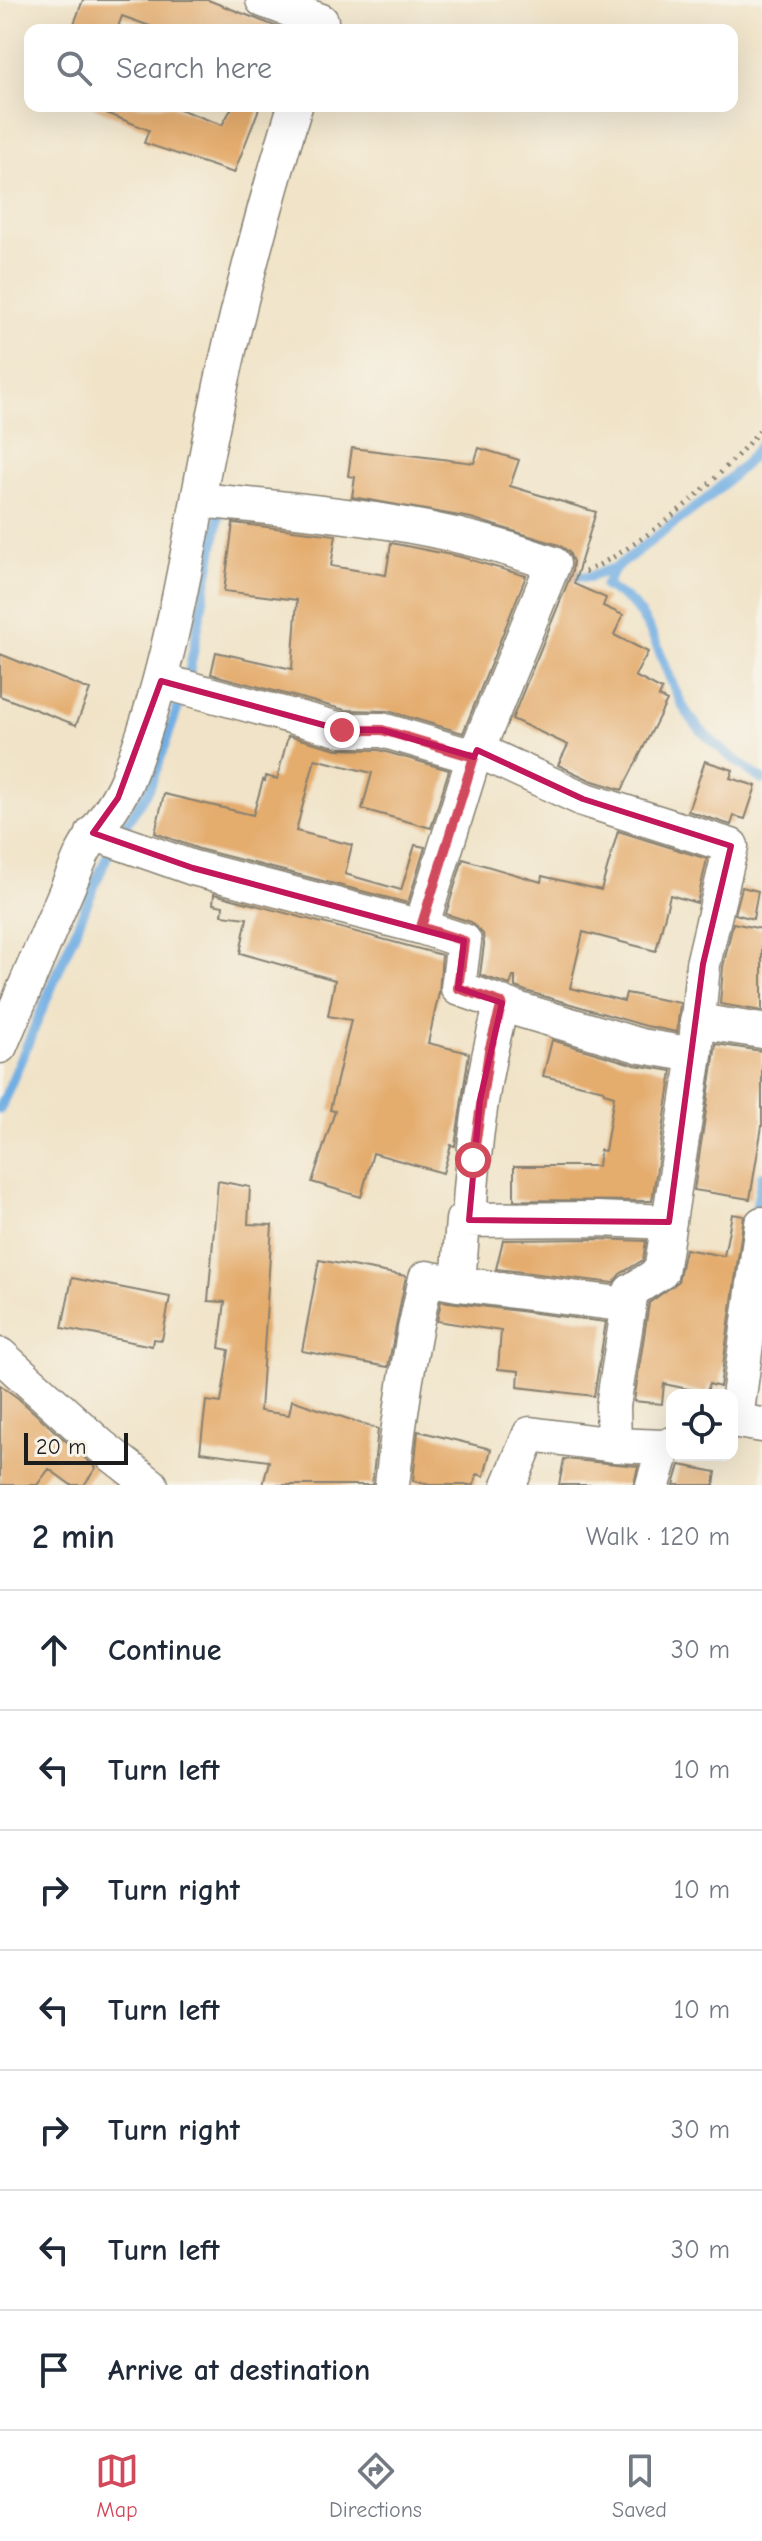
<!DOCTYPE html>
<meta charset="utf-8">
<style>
:root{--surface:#fff;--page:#f2f2f3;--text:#1f2937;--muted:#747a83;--line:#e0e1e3;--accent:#d1495b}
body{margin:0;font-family:"Comic Neue",sans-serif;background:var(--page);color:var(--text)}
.controls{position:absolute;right:24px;bottom:24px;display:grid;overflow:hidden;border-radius:16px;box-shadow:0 8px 32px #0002}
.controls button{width:72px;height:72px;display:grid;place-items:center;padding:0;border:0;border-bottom:2px solid var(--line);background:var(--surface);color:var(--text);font:40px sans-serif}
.scale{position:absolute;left:24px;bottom:20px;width:104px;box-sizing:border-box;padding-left:8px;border:4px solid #1c1c1c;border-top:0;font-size:22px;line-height:28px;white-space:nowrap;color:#1c1c1c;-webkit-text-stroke:6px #f7f3e8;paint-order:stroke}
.stop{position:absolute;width:24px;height:24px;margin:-18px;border:6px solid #d1495b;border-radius:50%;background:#fff}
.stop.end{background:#d1495b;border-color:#fff;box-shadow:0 2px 8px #0008}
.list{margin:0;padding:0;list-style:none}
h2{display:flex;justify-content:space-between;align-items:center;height:104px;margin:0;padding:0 32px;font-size:34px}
h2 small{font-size:26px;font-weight:400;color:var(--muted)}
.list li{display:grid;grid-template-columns:52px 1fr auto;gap:24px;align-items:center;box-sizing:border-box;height:120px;padding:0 32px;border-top:2px solid var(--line)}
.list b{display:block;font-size:30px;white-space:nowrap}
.list em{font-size:26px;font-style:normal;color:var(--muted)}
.icon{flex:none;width:44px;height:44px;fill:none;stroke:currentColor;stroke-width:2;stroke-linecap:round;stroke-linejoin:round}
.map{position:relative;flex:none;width:762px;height:1485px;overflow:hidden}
.search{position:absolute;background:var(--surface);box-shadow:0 8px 32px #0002;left:24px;right:24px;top:24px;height:88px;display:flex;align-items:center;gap:20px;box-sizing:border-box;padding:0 28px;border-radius:16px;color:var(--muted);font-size:30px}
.sheet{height:944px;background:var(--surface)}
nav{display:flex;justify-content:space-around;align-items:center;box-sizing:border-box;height:112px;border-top:2px solid var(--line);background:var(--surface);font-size:22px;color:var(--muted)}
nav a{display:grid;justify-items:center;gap:4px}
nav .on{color:var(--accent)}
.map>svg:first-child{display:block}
</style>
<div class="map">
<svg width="762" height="1485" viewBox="0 0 762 1485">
<rect width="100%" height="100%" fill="#f7f3e8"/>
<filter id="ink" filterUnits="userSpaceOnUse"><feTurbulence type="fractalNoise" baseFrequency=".0125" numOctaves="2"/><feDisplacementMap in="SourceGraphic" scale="16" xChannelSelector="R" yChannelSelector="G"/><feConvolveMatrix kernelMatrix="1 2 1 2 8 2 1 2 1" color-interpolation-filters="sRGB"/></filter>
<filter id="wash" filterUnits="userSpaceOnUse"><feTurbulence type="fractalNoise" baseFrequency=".006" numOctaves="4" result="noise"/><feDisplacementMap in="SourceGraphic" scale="32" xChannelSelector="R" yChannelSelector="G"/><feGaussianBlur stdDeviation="1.8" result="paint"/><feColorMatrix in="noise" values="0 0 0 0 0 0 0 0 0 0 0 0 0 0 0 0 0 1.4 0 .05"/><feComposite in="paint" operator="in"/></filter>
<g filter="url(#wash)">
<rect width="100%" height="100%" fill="#f0e3c7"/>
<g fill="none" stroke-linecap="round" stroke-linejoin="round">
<path stroke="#71aee3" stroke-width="10" d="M615 568 605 586C613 591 624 596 631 603 658 631 665 675 684 708 703 739 734 759 762 780
M564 575 589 577 615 568 708 498 746 463 762 443
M0 1109 110 849 149 789 188 679 220 510 224 511
M754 1221 762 1176"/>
</g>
<g id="blocks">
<path fill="#e4ac6d" d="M83 0H208L280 28 279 30H161L122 16 117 30H90L74 24Z
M94 106H171L222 125 233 106H260L234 173 144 143 149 130 94 108Z
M352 448 474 463 479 448 519 460 510 486 596 512 574 584 606 598 603 606 623 615 614 635 648 652 635 676 662 690 659 697 667 701 622 790 590 780 558 765 568 745 512 719 572 572 573 562 569 552 559 545 471 518 352 497 355 477 348 476Z
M233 523 336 535 331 566 386 575 391 543 461 557 526 576 463 733 388 711 345 710 211 674 216 652 292 669 297 600 224 591Z
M0 654 90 690 76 725 0 696Z
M288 736 337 749 379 750 449 770 431 828 362 809 372 773 315 759 296 831 352 845 345 874 401 890 415 845 425 847 408 903 199 849 155 833 164 794 253 815 263 780 265 781 266 776 277 779Z
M705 761 733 770 730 778 756 786 745 819 734 816 731 825 688 811Z
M618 831 707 859 697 903 670 895 656 951 583 932 570 988 624 1001 626 993 680 1003 677 1032 646 1026 526 991 515 987V977H513L510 985 480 975 484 944 483 934 471 922 446 914 463 859 541 882 542 876 601 890Z
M742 887 758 891 753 919 735 914Z
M214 894 442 955 439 993 428 1043 469 1053 455 1146 451 1145 443 1173 373 1153 361 1197 312 1182 335 1111 330 1110 351 1020 328 1016 335 980 240 953 247 918 222 915 223 906 213 904Z
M733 923 762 929V1011L720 1004 723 967Z
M552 1040 635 1065 672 1071 652 1201 514 1200V1166H598L600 1150 605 1151 614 1096 604 1093V1090L543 1076Z
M716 1044 762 1051V1126L750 1199 694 1190Z
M218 1181 250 1187 248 1224 272 1225 260 1411 289 1415 292 1400 378 1429 372 1485H263L269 1461 200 1452 206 1401 221 1403 229 1350 219 1348 225 1302 208 1301Z
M732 1214 744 1216 720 1387 709 1384 707 1393 664 1384 662 1404 634 1401 649 1303 678 1282 685 1249 724 1256Z
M597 1239 646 1241 643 1260 620 1274 613 1283 496 1269 503 1240Z
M319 1260 406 1276 388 1367 302 1351Z
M72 1278 170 1297 162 1340 153 1339 152 1346 62 1328Z
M441 1301 606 1322 594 1396 518 1387 519 1371 498 1369 501 1331 437 1321Z
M0 1385 18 1398 96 1468 84 1485H71L49 1469 37 1485H0Z
M418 1431 491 1449 484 1476 477 1474 474 1485H430L413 1481Z
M564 1459 638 1466 634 1485H559Z
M680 1465 716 1472 714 1485H674Z"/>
</g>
</g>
<g filter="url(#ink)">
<use href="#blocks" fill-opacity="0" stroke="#868072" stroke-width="2"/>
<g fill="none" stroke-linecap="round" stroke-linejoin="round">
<g stroke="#868072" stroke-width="37">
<path id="street" d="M263 0 321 21
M198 500C319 512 438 521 553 564L471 766 421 927 464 941 458 988 520 1010 641 1046 695 1055
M161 681 342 730H382L474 757
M477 750 583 799 731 846 703 964 695 1055 661 1272 631 1291 613 1406 614 1445
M93 833 193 868 421 927
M697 1021 762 1031
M0 1046 82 854C95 829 115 808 126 782 173 667 188 543 213 423 235 316 263 210 295 106
M469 1220C473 1146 482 1075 502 1003
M458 1284 629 1305
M0 1355 101 1446 151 1485
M732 1413 738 1404 762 1224
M732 1420 762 1425
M392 1485C399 1415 410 1347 426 1278L458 1284 463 1220 597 1219 669 1222
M509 1485 530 1434 614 1445 664 1447
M653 1485 664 1447 672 1444"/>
</g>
<path stroke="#868072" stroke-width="5" stroke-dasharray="2 6" stroke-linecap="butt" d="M585 572C647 543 719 481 762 427"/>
<use href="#street" stroke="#fff" stroke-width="34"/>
</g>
</g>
<g fill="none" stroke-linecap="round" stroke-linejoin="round" filter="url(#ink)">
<path stroke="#d1495b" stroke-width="10" d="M342 730H382L474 757 421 927 464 941 458 988 502 1003 489 1051 473 1160"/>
</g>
<path fill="none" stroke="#c2185b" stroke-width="6" stroke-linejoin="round" d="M161 681 342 730H382L474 757 477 750 583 799 731 846 703 964 669 1222 469 1220 480 1100 502 1003 458 988 464 941 193 868 93 833 118 798Z"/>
</svg>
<div class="controls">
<button><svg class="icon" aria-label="locate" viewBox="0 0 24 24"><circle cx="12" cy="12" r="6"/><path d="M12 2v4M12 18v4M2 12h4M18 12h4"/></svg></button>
</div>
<div class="scale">20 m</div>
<div class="stop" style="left:473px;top:1160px"></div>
<div class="stop end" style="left:342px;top:730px"></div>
<div class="search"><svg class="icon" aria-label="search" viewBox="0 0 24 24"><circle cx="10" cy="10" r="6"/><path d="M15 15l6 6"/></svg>Search here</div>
</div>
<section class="sheet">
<h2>2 min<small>Walk · 120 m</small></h2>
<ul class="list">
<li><svg class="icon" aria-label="ahead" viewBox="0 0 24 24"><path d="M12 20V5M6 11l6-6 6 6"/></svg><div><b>Continue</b></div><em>30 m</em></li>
<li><svg class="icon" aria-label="left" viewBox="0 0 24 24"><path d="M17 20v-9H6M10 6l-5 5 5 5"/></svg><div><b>Turn left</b></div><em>10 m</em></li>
<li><svg class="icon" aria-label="right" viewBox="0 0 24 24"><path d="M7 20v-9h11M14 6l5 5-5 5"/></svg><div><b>Turn right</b></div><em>10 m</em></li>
<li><svg class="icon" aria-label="left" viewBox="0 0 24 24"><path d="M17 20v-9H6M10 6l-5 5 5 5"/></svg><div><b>Turn left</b></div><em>10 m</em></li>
<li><svg class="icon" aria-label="right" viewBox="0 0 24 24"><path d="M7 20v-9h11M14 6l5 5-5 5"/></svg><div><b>Turn right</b></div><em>30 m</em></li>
<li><svg class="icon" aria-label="left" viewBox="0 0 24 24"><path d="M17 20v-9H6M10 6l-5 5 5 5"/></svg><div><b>Turn left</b></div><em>30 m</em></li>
<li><svg class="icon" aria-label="arrive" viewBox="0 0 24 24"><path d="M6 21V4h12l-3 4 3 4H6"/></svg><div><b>Arrive at destination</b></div></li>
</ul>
</section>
<nav>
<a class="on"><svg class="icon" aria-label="map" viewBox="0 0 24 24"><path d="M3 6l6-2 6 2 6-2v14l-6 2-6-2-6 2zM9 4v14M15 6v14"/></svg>Map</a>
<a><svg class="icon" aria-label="directions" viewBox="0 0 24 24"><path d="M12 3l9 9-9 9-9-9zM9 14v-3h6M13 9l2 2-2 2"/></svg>Directions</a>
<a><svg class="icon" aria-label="saved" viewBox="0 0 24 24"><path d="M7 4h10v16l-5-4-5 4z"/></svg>Saved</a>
</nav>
